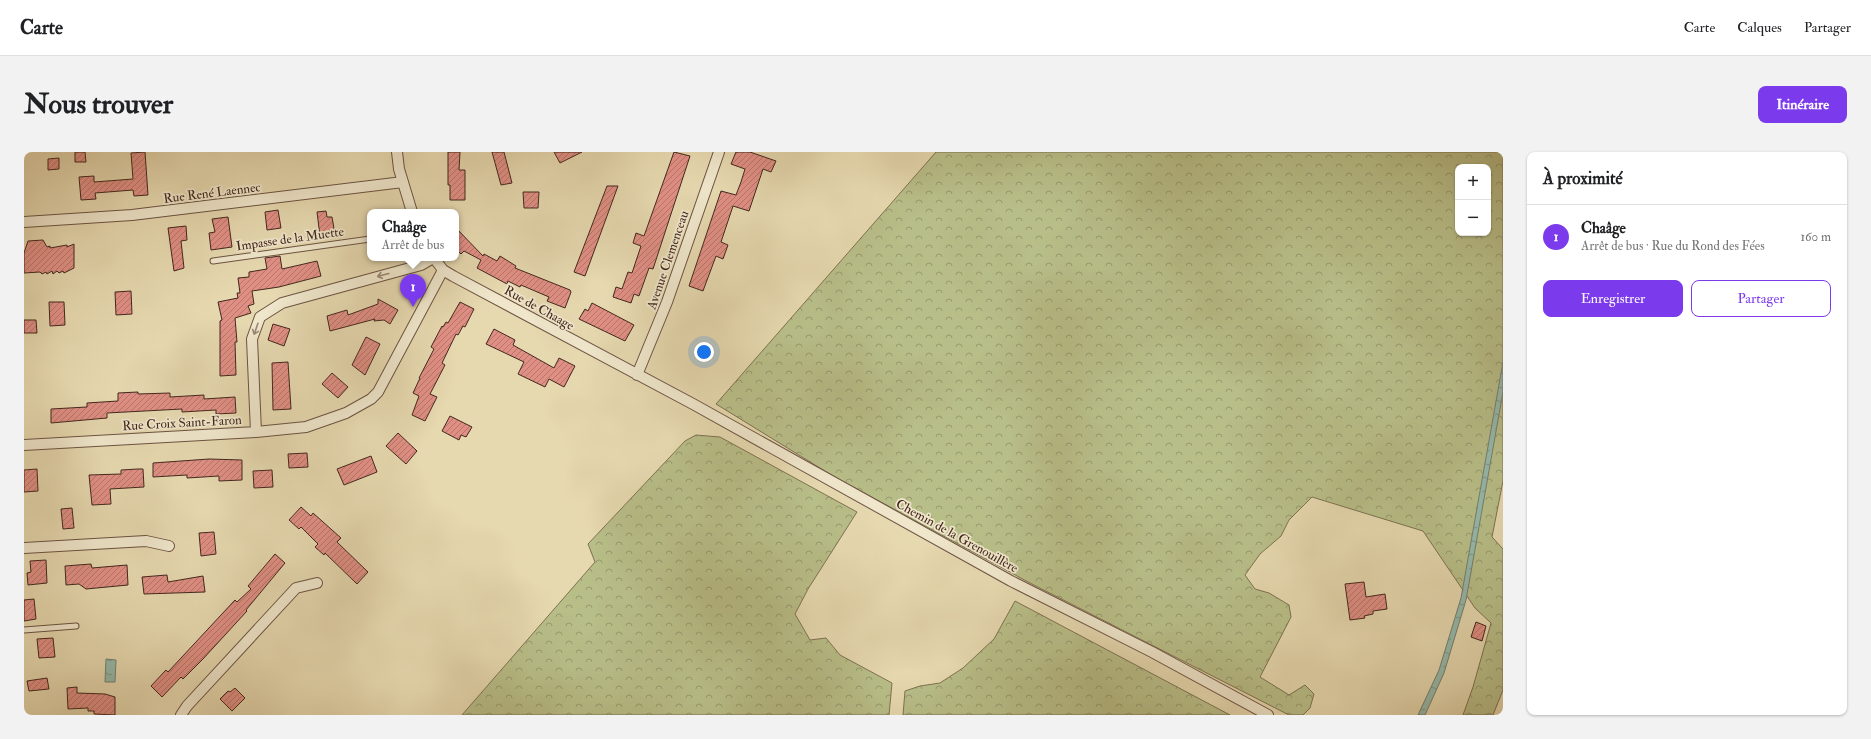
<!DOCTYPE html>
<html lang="fr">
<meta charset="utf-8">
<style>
:root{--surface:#fff;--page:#f2f2f2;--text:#202124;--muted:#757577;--line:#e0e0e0;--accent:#7c3aed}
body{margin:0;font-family:"IM FELL Double Pica",serif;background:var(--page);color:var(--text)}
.controls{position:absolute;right:12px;top:12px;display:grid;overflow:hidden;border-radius:8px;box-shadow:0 1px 3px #0004}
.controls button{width:36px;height:36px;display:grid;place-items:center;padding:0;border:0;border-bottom:1px solid var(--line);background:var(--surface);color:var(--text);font:20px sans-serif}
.you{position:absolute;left:680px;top:200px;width:14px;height:14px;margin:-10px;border:3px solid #fff;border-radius:50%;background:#1a73e8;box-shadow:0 0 0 6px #1a73e833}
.badge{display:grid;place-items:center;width:26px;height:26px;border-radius:50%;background:var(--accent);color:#fff;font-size:13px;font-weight:700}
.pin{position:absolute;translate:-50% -33px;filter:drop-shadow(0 1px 2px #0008)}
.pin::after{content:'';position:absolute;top:21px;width:14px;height:12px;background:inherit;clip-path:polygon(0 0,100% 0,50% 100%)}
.popup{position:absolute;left:343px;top:57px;width:92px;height:52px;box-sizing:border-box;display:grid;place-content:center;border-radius:8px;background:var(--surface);filter:drop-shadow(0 1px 3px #0005);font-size:13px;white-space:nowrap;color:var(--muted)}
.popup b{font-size:15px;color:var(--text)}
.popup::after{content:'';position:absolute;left:50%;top:100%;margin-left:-8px;border:8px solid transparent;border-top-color:var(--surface)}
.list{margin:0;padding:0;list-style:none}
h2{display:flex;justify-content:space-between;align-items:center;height:52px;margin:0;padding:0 16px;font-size:17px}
h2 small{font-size:13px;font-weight:400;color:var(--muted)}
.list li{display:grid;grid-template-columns:26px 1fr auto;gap:12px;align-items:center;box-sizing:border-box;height:64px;padding:0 16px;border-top:1px solid var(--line)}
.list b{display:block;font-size:15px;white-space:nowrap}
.list p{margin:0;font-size:13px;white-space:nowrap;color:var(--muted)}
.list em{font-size:13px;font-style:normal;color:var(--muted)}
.actions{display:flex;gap:8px;padding:12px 16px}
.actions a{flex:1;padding:9px 0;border:1px solid var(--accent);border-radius:8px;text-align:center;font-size:14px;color:var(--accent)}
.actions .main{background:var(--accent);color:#fff}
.map{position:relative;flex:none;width:1479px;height:563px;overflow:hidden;border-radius:8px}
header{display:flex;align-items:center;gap:24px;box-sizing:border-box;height:56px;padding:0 20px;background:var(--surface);border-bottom:1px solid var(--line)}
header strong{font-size:19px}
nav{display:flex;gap:22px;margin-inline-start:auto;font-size:14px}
.intro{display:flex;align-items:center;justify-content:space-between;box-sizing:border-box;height:96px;padding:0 24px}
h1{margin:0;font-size:28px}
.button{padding:10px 18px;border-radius:8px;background:var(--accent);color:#fff;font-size:14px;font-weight:700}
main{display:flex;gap:24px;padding:0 24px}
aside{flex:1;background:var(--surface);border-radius:8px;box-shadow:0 1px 3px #0004}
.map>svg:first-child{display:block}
</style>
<header>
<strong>Carte</strong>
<nav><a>Carte</a><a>Calques</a><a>Partager</a></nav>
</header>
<div class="intro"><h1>Nous trouver</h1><a class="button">Itinéraire</a></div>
<main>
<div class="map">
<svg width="1479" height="563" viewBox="0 0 1479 563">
<defs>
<pattern id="forest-crowns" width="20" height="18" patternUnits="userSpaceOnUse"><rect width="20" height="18" fill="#b8be88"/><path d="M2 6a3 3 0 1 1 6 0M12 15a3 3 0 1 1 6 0" fill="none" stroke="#979a6f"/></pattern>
<pattern id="water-ripples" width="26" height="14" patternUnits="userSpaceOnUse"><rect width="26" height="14" fill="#96baab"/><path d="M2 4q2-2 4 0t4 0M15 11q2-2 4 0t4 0" fill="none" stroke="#7c978b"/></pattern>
<pattern id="building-hatch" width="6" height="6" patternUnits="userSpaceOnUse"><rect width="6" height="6" fill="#e08f84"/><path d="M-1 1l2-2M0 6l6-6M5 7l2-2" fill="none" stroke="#b7756b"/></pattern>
</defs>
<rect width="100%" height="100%" fill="#e6d8af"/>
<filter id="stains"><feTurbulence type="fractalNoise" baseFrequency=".005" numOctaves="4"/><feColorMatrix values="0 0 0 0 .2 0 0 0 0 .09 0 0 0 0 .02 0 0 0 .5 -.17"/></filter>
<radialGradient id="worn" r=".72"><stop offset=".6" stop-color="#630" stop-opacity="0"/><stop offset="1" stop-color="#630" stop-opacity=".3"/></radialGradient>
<path fill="url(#forest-crowns)" stroke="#7e7252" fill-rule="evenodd" d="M912 0H1479V329L1468 385 1479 397V538L1469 563H1439L1449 535 1467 471 1451 456 1399 379 1288 345 1265 368 1257 384 1236 402 1221 423 1231 437 1245 441 1265 453 1267 465 1236 525 1265 543 1281 533 1290 542 1286 556 1279 563H1265L1006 431 809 324 692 252ZM1434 15H1464V81H1434Z
M672 283 696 285 833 360 784 437 771 462 786 488 802 486 816 503 868 531 865 563H438L571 410 564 392 661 289Z
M991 449 1206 563H879L881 539 896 534 916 531 939 516 970 487Z"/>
<path fill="url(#water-ripples)" stroke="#757f72" d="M1479 210V240L1442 448 1420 521 1401 563H1394L1415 518 1437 446Z
M82 507 92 508 91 530H81Z"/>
<path fill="url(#building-hatch)" stroke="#43271d" d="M51 0H61L62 10H51Z
M121 0 124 43 110 44 109 38 71 41 72 47 57 48 55 25 70 24V30L109 27 107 1Z
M424 0H436L435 18H441V48H426V33H424Z
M468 0H480L488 31 477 33Z
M530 0H558L536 11Z
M650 0 666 4 629 117 625 116 615 144 610 142 607 151 589 145 592 135 598 137 604 120 608 121 617 94 609 91 612 81 620 84Z
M712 0H726L752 9 747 20 739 17 725 59 709 54 697 90 704 93 699 107 692 104 679 139 665 134 697 39 712 43 717 30 721 17 707 12Z
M35 6V17L24 18V7Z
M583 34H594L561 124 550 120Z
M499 40H515L514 56H500Z
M254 58 257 76 243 78 241 60Z
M302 59 303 65H308L311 82 296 84 293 60Z
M204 65 208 95 187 98 185 81 191 80 188 67Z
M162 74 163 88 157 89 160 116 150 119 144 76Z
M432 76 459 104 460 102 473 109 476 104 492 114 491 116 546 138 547 140 541 156 523 149 525 145 497 133 496 135 484 129 483 132 453 116 457 108 440 99 437 102 432 97Z
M19 88 23 95 26 94V96L43 93V95L50 92V116L40 121 39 119 35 121 33 119 29 122 28 119 23 122 22 120 18 122 16 120 0 121V101L4 89Z
M256 104 258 117 293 109 297 124 255 135 228 139 230 152 224 154 227 161 211 166 213 190H211L212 223 196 224V169L198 168 194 150 214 146 213 141H216L214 126 225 125V120L243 117 241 106Z
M107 139 108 162 92 163 91 140Z
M354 147 374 158 366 172 360 168 350 169 351 167 306 179 303 164 323 158 324 163 354 152Z
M25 150H40L41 173 26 174Z
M436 150 450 157 441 175 439 174 434 183 432 182 418 211 421 213 406 242 413 245 401 269 388 263 395 244 389 241 396 226H395L410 197 407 195 418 174 419 175 422 170 424 171Z
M568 151 610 173 601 189 555 167 561 157 564 159Z
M0 168H12L13 181H0Z
M249 172 266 177 260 194 244 188Z
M470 177 491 188 489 193 530 216 535 206 551 214 540 235 525 227 521 235 494 222 500 210 462 192Z
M342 185 356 192 341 223 328 213Z
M264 210 267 257 249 258 248 211Z
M308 221 324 235 314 246 298 232Z
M114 240V242L146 241V245L180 243V247L211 245 212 261 192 262V258L158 260V257L83 261V266L27 271V257L63 255V251L94 249V241Z
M426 264 448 275 442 285 437 283 435 288 418 279Z
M374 281 393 299 382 312 362 294Z
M283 301 284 315 265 316 264 302Z
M347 304 353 320 320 333 313 317Z
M185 307 218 308V328L195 329V324L163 326V323L129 325V311Z
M13 317 14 339 0 340V318Z
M114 317H119L120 335 86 337 87 352 68 353 65 323 97 322V318Z
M248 318 249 335 230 336 229 319Z
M277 355 287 364 289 361 317 386 313 390 344 420 333 432 301 401 300 403 291 395 294 392 277 375 275 377 265 368Z
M48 356 50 376 39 377 37 357Z
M190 380 192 402 177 404 175 381Z
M251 402 261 411 222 458 223 459 179 507 159 527 157 525 138 545 127 534 142 518 144 520 211 448 213 450 227 437 224 434Z
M22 408 23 431 4 433 3 421 7 420 6 409Z
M67 412 68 416 103 413 104 433 62 437 55 432 42 433 41 414Z
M143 423 144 430 179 424 181 440 120 442 118 425Z
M1340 430 1342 445 1361 442 1363 457 1349 459V462L1340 464 1341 466 1326 468 1321 432Z
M10 447 12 467 0 469V448Z
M1452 470 1462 474 1458 489 1447 485Z
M29 486 31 505 15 506 13 487Z
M23 526 25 537 5 539 3 529Z
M53 535V541L81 542 91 545V563L70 562V559H64V556L44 557 43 536Z
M211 536 221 546 208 559 196 547 204 539 206 540Z"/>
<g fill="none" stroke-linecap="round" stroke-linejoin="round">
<g stroke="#6c5342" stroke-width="7">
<path id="lane" d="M189 109 346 87
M0 478 52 474"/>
</g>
<g stroke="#6c5342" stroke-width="12">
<path id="street" d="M373 0 375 17 388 60
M0 70 108 63 379 30
M410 106 419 118 429 124 669 252 987 429 1128 500 1244 563
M613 223 643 150 695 0
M232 280 228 187 236 165 258 151 397 113 409 106
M0 293 232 280 282 275 322 261 347 247 354 240 419 118
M0 396 122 389 145 394
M157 563 163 554 272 436 293 431"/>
</g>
<use href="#lane" stroke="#efe6cb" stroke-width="5"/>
<use href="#street" stroke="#efe6cb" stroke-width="10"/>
</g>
<defs><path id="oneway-shaft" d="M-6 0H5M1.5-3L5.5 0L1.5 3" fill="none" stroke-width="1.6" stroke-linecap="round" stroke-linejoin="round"/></defs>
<g stroke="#998674">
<use href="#oneway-shaft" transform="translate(359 123) rotate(165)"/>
<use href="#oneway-shaft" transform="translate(232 177) rotate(109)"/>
</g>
<g text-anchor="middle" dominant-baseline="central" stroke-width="3.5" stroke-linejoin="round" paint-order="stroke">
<g font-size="13" fill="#43271d" stroke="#efe6cb">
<text transform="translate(188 41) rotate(-7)">Rue René Laennec</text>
<text transform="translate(266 87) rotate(-8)">Impasse de la Muette</text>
<text transform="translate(644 108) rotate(-71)">Avenue Clemenceau</text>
<text transform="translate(515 156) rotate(29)">Rue de Chaage</text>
<text transform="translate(158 271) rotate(-3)">Rue Croix Saint-Faron</text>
<text transform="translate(933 384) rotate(29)">Chemin de la Grenouillère</text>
</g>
</g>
<rect width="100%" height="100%" filter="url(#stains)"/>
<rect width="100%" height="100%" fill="url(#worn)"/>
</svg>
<div class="controls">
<button>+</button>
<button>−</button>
</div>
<div class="you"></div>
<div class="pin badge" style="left:389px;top:155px">1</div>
<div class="popup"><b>Chaâge</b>Arrêt de bus</div>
</div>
<aside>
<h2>À proximité<small></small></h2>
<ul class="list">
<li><span class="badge">1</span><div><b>Chaâge</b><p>Arrêt de bus · Rue du Rond des Fées</p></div><em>160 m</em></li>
</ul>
<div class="actions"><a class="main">Enregistrer</a><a>Partager</a></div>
</aside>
</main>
